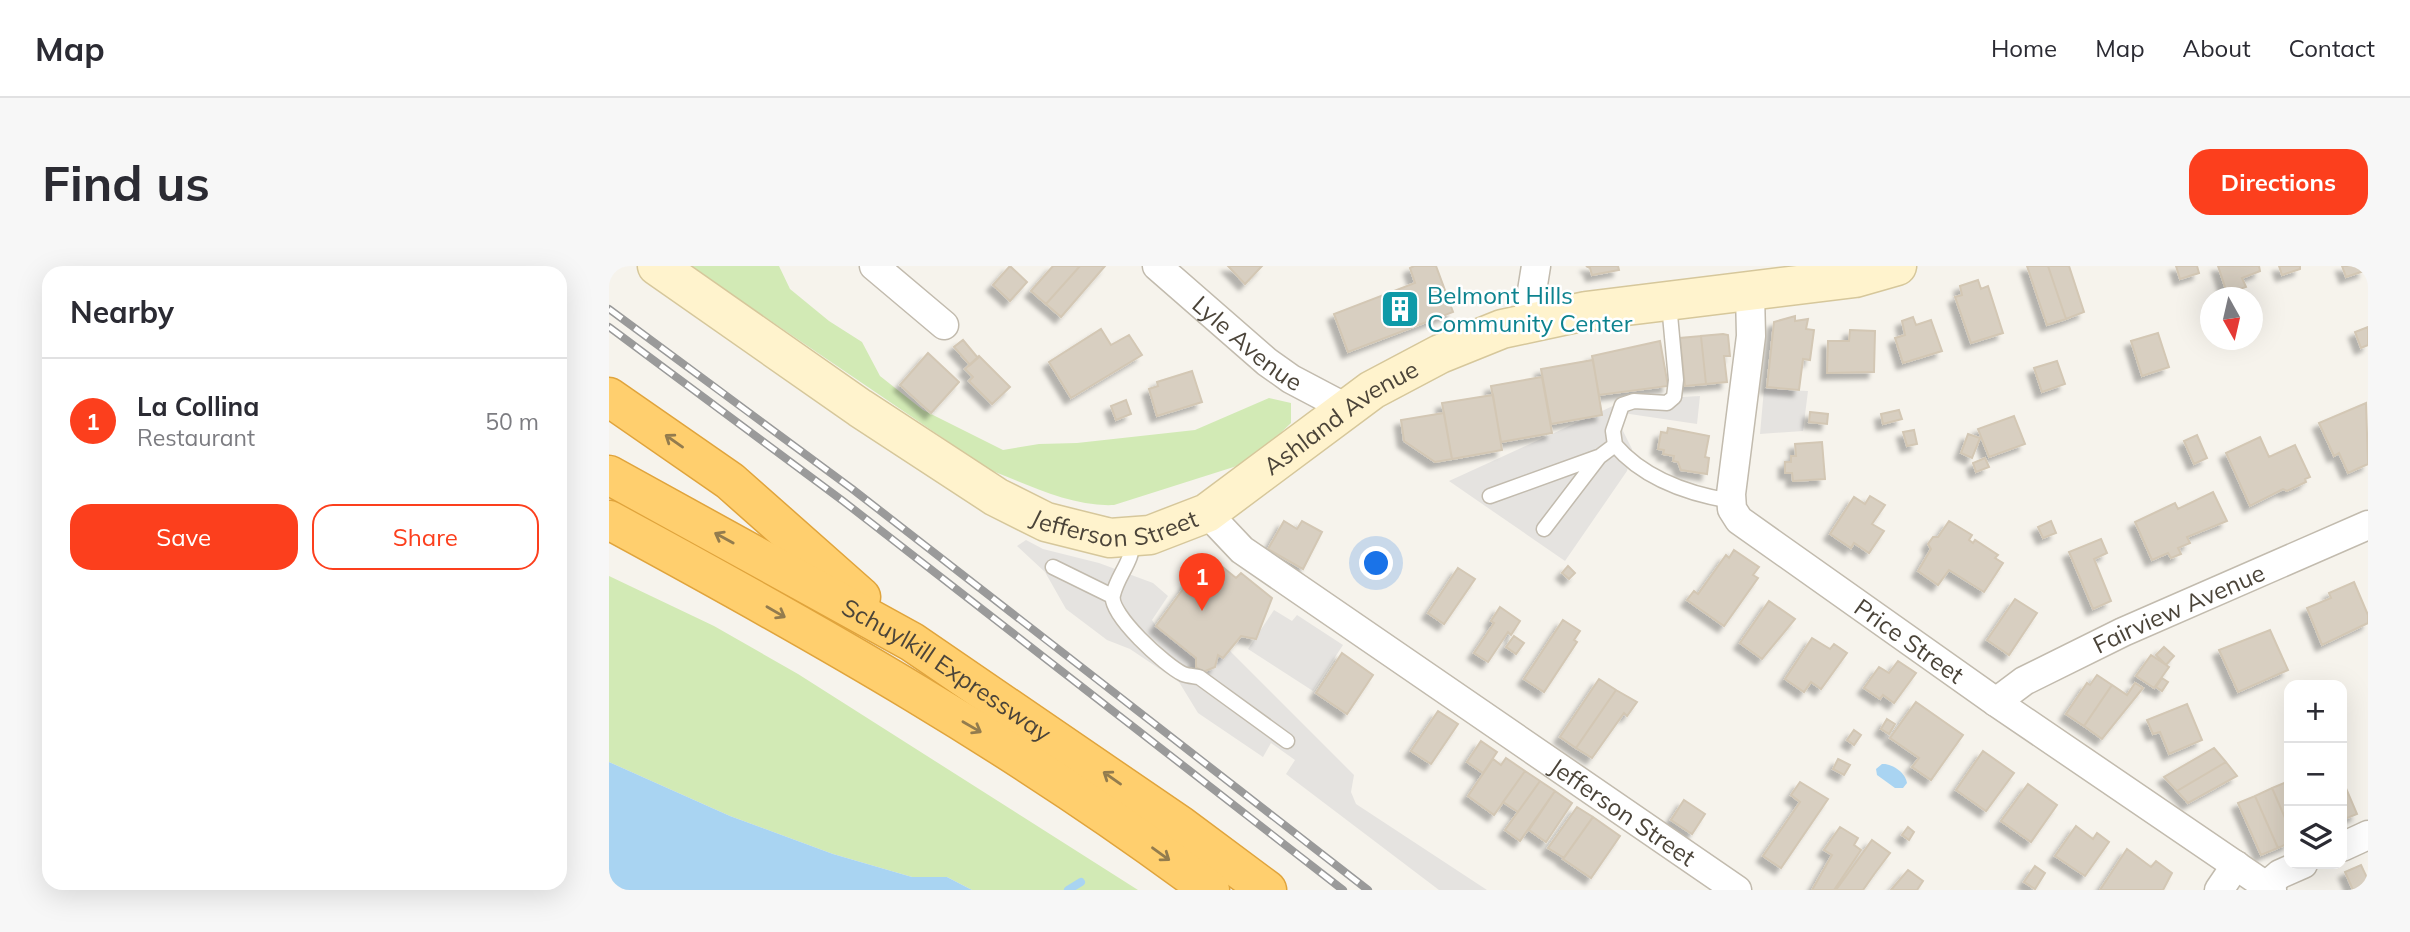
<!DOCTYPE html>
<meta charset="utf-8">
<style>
:root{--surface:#fff;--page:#f7f7f7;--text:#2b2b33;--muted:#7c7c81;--line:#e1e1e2;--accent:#fc3f1d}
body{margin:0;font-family:Mulish,sans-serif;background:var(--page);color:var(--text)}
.controls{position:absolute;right:21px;bottom:21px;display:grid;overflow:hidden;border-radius:14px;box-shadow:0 7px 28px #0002}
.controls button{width:63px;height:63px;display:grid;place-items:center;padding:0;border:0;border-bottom:2px solid var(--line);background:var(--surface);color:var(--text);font:35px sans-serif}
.compass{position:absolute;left:1591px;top:21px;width:63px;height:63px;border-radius:50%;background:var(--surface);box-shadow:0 7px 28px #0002;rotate:172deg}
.you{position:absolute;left:768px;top:298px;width:24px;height:24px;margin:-18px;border:5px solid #fff;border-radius:50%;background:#1a73e8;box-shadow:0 0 0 10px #1a73e833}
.badge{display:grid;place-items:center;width:46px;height:46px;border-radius:50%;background:var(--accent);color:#fff;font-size:23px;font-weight:700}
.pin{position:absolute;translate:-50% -58px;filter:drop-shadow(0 2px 4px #0008)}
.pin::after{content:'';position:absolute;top:37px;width:24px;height:21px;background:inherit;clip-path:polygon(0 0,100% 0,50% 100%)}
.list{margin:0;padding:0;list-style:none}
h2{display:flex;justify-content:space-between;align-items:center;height:91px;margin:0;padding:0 28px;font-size:30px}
h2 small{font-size:23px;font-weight:400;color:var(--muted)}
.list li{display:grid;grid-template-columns:46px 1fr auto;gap:21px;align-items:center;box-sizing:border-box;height:126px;padding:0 28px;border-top:2px solid var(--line)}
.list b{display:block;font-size:26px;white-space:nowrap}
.list p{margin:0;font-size:23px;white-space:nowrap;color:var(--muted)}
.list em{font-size:23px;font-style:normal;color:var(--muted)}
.actions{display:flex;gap:14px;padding:21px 28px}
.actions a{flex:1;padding:16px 0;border:2px solid var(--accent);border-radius:21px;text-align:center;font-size:24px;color:var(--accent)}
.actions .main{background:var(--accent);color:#fff}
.icon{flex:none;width:38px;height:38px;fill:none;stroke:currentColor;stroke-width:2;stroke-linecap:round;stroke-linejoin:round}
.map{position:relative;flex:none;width:1759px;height:624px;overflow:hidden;border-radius:21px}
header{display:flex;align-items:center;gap:42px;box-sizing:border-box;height:98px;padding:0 35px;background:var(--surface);border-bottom:2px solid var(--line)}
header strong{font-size:33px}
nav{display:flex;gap:38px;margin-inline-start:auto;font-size:24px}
.intro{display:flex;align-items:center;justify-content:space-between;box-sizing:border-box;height:168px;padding:0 42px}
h1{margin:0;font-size:49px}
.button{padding:18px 32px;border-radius:21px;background:var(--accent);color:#fff;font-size:24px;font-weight:700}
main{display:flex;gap:42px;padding:0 42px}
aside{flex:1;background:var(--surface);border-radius:21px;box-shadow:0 7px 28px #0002}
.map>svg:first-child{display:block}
</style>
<header>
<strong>Map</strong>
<nav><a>Home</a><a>Map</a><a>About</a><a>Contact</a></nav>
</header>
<div class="intro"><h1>Find us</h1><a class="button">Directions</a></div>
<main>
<aside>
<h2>Nearby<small></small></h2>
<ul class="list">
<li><span class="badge">1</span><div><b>La Collina</b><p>Restaurant</p></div><em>50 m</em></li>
</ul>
<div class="actions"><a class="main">Save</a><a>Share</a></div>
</aside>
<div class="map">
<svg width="1759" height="624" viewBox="0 0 1759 624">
<defs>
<filter id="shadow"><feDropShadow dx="-6" dy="6" stdDeviation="2" flood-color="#0004"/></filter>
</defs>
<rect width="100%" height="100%" fill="#f6f3ec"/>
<path fill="#d2eab5" d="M81 0H170L181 23 220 55 253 76 271 110 314 144 394 184 430 178 468 177 586 164 660 132 682 137V157L660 178 631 199 505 239C463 241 420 219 381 204Z
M0 310 105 360 189 408 529 624H363L338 611H303L224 588 121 550 0 496Z"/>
<path fill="#e5e3e0" d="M1155 123 1199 125 1194 165 1151 168Z
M1091 130 1088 158 1014 147 1012 161 1023 183 1018 205 956 295 840 215 1017 134Z
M417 274 434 283 490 297 544 317 559 330 543 354 547 360 587 392 590 405 602 404 609 389 614 392 620 384 745 509 742 526 747 538 878 624H830L677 508 686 494 662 477 654 491 589 447 570 416 521 383 498 374 457 343 436 306 408 280Z
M665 344 683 355 688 349 734 379 704 425 639 383Z"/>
<path fill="#a9d4f2" d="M0 496 121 550 224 588 303 611H338L363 624H0Z
M1273 498C1283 497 1297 507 1298 517L1294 522H1286L1268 509 1267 503Z"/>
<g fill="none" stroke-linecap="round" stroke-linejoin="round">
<path stroke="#a9d4f2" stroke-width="8" d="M459 624 472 616"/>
</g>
<path fill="#d8cfc1" stroke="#d3c7b4" stroke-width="2" filter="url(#shadow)" d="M401 0 418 16 401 35 384 19Z
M444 0H471L437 38 422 25Z
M471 0H496L452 51 437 38Z
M619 0H653L636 18Z
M805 0H827L844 46 739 86 725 48 806 17 801 2Z
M977 0H1009L1010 4 983 9 981 2Z
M1418 0H1439L1457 53 1438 59Z
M1439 0H1460L1475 46 1457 53Z
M1567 0H1588L1590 7 1571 13Z
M1609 0H1650L1651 5 1633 12 1637 21 1618 27Z
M1670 0H1691V3L1673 9Z
M1733 0H1754L1755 5 1737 11Z
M1369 14 1372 23 1379 20 1394 67 1362 77 1346 31 1353 29 1351 20Z
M1186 50V55L1199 53 1197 63 1205 64 1201 94 1194 93 1190 124 1158 121 1165 56Z
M1304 51 1307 59 1322 54 1333 85 1294 97 1286 72 1296 69 1293 55Z
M1759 61V79L1752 82 1746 66Z
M492 63 502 79 520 69 533 89 462 132 440 96Z
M1241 64 1266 65 1265 106 1218 107 1219 75H1240Z
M1549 67 1560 101 1533 110 1522 75Z
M1114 68 1119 69 1121 90H1115L1118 116 1097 118 1092 70Z
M1092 70 1097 118 1076 120 1071 72Z
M354 74 369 92 361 99 345 81Z
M1051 75 1059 120 990 129 983 90Z
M319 87 350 116 322 147 291 119Z
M370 90 401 121 383 138 360 115 364 111 356 103Z
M984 94 993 149 942 158 932 103Z
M1448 95 1456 118 1433 126 1425 102Z
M583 105 593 136 548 150 540 123 549 120 548 116Z
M933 111 943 167 892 176 882 120Z
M884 129 893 184 843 193 833 137Z
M517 134 522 148 507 154 502 140Z
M1757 137 1759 198 1739 207 1730 187 1725 190 1710 157Z
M1290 144 1293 153 1274 158 1272 148Z
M1201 146 1219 148 1218 158 1200 156Z
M835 147 843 193 826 196 795 175 792 154Z
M1405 150 1416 178 1380 191 1369 163Z
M1059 162 1100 170 1096 191 1100 192 1098 208 1072 204 1069 196 1064 195 1065 190 1054 188 1055 184 1049 183 1052 166 1058 167Z
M1305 164 1308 178 1298 180 1294 166Z
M1359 168 1371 172 1363 192 1352 187Z
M1588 169 1598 192 1585 198 1575 175Z
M1651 171 1660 191 1686 179 1701 211 1696 213 1697 216 1678 225 1674 223 1641 240 1617 187Z
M1213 176 1216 213 1184 215 1183 207H1176V196H1182V190H1187L1186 178Z
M1376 192 1380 201 1367 206 1364 197Z
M1604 226 1618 255 1578 271 1581 277 1569 282 1572 288 1562 292 1559 287 1543 294 1526 256 1566 237 1569 243Z
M1261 230 1276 239 1263 258 1275 265 1260 287 1245 277 1242 282 1221 268 1245 231 1256 238Z
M675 255 688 263 693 255 713 266 694 303 659 283Z
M1340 255 1363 269 1360 274 1364 277 1366 274 1389 289 1386 292 1394 297 1375 326 1340 304 1329 319 1309 305 1322 283 1319 278 1324 271H1329Z
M1442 255 1447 267 1434 272 1429 261Z
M1492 273 1498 287 1485 293 1502 335 1484 343 1460 286Z
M1125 284 1150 301 1144 309 1149 312 1115 360 1078 334 1085 325 1089 328 1117 289 1120 292Z
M599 289 627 312 632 307 663 332 647 373 632 370 614 392 609 389 606 401 594 406 587 401V392L547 360Z
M959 300 966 307 960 313 953 307Z
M849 302 866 313 835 358 819 347Z
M1745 316 1759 349V357L1713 379 1698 342 1722 332 1720 327Z
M1406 333 1428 347 1400 389 1378 374Z
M1160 335 1186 353 1153 393 1131 377Z
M891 341 911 355 902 369 899 366 879 396 865 387 885 357 882 355Z
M954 354 971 365 965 374 968 376 935 426 915 413Z
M1661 364 1679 404 1629 426 1610 384Z
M905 370 915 377 907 388 897 381Z
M1203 372 1221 383 1225 378 1238 387 1212 423 1202 416 1195 426 1176 413Z
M1555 381 1565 390 1557 399 1547 389Z
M733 387 764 409 738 448 707 427Z
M1542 389 1560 401 1545 422 1527 410Z
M1289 395 1307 407 1285 437 1274 429 1271 433 1255 422 1270 401 1280 407Z
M1488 409 1503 419 1475 460 1457 448 1478 417 1481 419Z
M1553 412 1559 416 1553 425 1547 421Z
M990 413 1007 424 967 482 951 471Z
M1526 417 1534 422 1493 473 1475 460 1503 419 1518 429Z
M1007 424 1028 436 1018 450 1015 447 983 492 967 482Z
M1307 436 1354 469 1322 514 1303 501 1310 492 1281 472Z
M1578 438 1593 474 1560 488 1551 466 1544 468 1538 454Z
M829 445 849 458 822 498 802 485Z
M1278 453 1286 458 1280 468 1272 463Z
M1245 464 1252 469 1245 479 1238 474Z
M872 475 888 486 874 507 858 496Z
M1605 482 1617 496 1568 525 1555 511Z
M1374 485 1405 507 1377 545 1347 524Z
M897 492 916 505 885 549 859 530 884 493 892 499Z
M1229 493 1241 499 1235 509 1224 503Z
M1617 496 1628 510 1579 537 1568 525Z
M916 505 931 515 909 546 894 536Z
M1733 513 1748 548 1733 554Z
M931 515 946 525 911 575 896 564Z
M1680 515V561L1663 522Z
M1191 516 1219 533 1172 602 1154 590 1191 536 1182 529Z
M1419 518 1448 539 1422 576 1392 555Z
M1663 522 1680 561V577L1669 582 1646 530Z
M946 525 963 537 937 576 920 564Z
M1646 530 1669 582 1652 589 1629 537Z
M1075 534 1096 548 1083 568 1062 554Z
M968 541 984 551 955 592 939 582Z
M984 551 1011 570 982 612 954 593Z
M1467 560 1484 573 1488 567 1500 576 1476 610 1446 590Z
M1231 561 1249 572 1245 579 1252 584 1225 624H1203L1223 589 1215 584Z
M1299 561 1305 566 1300 574 1293 569Z
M1263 574 1281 587 1266 607 1254 624H1227Z
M1518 583 1542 601 1547 595 1563 607 1554 624H1491Z
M1752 599 1759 614V624H1744L1736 606Z
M1426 600 1436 607 1426 623 1415 616Z
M1299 604 1314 615 1308 624H1282Z"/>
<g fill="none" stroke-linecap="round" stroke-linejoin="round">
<g stroke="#c2bbae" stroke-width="17">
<path id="lane" d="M1006 179C1035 213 1080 228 1122 235
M881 230 989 191
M935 263 990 191 1006 179 1004 165 1013 139 1025 135 1058 137 1065 131 1067 114 1060 38
M524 273C524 296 509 308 504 329 499 348 557 400 574 408 579 410 585 410 590 411L678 475
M444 301 503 330"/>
</g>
<g stroke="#c2bbae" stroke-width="31">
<g id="street">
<path d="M265 0 335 59"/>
<path id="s1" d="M548 0 658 96 682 113 737 142"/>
<path id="s2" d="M1141 27 1142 70 1122 228 1123 243 1130 254 1387 436 1663 624"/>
<path d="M918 56 927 0"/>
<path id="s3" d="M598 247 633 284 1128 624"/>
<path id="s4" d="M1387 436 1415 415 1514 366 1759 259"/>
<path d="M1733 581 1759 569"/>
<path d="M1657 620 1671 608 1694 598"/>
<path d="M1610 624 1627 599"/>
</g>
</g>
<g stroke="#d6c79b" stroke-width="41">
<g id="secondary">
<path id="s5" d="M48 0 251 142 387 231 437 256 501 272 541 269 598 247 763 124 831 88 893 63 977 45 1246 12 1288 0"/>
</g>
</g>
<g stroke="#e0a43c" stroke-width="41">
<g id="highway">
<path d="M0 131 121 215 252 331"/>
<path id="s6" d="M0 209 303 376 572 560 658 624"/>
<path d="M0 254C207 366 412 482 601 624"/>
</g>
</g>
<use href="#lane" stroke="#fff" stroke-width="14"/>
<use href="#street" stroke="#fff" stroke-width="28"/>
<use href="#secondary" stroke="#fff3cd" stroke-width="38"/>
<use href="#highway" stroke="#ffcf6e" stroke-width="38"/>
<g stroke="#9a9a9a" stroke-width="8">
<path id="rail" d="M0 43 242 222 759 624
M0 61 234 235 734 624"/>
</g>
<use href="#rail" stroke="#fff" stroke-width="5" stroke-dasharray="16" stroke-linecap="butt"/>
</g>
<defs><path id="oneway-shaft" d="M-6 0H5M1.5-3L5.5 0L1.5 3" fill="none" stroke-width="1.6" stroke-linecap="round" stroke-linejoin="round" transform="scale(1.75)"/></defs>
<g stroke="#937c4e">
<use href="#oneway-shaft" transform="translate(65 175) rotate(-145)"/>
<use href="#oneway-shaft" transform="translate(115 272) rotate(-151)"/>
<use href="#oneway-shaft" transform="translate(167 346) rotate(30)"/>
<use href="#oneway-shaft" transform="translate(363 461) rotate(30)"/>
<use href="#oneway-shaft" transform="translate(503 512) rotate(-145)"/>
<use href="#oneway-shaft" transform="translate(552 588) rotate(36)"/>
</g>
<defs>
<g id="building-square" transform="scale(2.0125)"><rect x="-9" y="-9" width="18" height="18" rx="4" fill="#0f9aa8" stroke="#fff"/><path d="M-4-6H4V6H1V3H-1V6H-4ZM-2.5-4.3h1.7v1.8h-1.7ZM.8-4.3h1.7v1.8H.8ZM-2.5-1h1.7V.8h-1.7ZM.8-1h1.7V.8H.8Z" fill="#fff"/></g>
</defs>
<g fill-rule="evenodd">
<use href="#building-square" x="791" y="43"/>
</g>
<g text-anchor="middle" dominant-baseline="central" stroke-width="5" stroke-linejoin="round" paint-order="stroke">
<g font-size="24" fill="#0d838f" stroke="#fff" text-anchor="start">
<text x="818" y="29">Belmont Hills<tspan x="818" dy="28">Community Center</tspan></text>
</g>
<g font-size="24" fill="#4b4439" stroke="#fff">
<text stroke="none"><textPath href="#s1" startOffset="119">Lyle Avenue</textPath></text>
<text stroke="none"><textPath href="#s5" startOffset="798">Ashland Avenue</textPath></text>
<text stroke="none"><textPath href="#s5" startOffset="537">Jefferson Street</textPath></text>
<text stroke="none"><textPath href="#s4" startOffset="206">Fairview Avenue</textPath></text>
<text stroke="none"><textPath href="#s2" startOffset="439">Price Street</textPath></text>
<text stroke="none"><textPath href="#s6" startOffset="390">Schuylkill Expressway</textPath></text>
<text stroke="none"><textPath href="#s3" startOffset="513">Jefferson Street</textPath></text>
</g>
</g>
</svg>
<div class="controls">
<button>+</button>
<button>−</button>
<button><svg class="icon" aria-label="layers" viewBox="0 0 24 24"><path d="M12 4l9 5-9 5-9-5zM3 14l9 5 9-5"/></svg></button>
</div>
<svg class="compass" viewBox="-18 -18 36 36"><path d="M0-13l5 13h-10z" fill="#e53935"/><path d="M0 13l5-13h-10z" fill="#7c7c81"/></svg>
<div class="you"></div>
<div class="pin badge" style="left:593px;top:345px">1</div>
</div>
</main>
